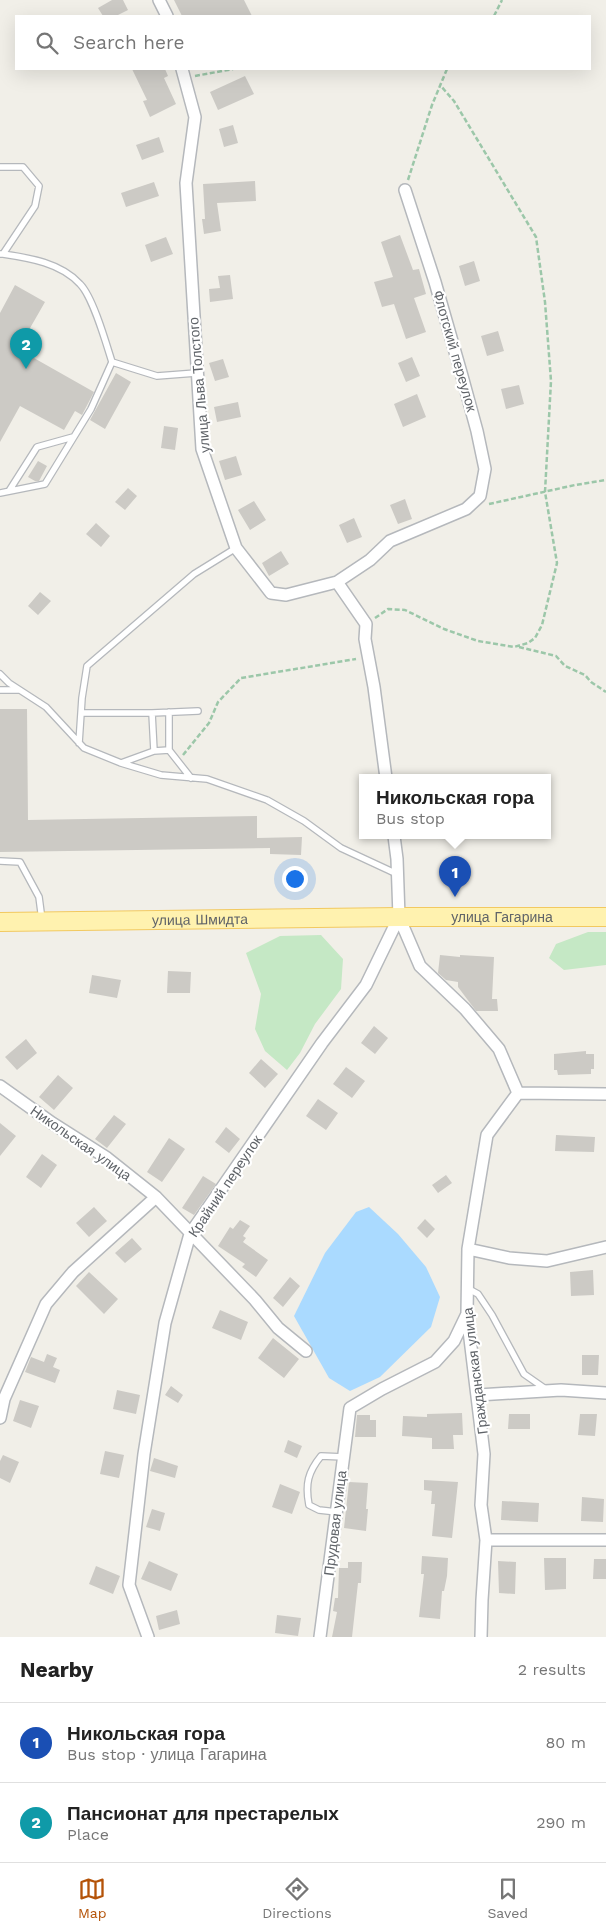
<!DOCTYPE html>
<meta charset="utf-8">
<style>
:root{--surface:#fff;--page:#f2f2f2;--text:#222;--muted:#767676;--line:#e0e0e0;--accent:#b45309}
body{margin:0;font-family:"Work Sans",sans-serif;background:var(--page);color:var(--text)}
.you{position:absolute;left:294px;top:878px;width:18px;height:18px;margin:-12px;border:4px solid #fff;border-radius:50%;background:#1a73e8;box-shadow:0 0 0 8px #1a73e833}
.badge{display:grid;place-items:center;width:32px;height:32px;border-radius:50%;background:var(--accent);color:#fff;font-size:16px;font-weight:700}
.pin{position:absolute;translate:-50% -41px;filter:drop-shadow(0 1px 2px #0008)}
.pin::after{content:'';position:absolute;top:26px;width:18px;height:15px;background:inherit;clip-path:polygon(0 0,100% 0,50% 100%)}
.popup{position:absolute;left:359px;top:774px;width:192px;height:65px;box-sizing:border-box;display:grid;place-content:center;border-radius:0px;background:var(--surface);filter:drop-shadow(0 1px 4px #0005);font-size:16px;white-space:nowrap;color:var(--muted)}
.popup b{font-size:19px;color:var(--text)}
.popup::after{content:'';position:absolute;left:50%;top:100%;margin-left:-10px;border:10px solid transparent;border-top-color:var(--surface)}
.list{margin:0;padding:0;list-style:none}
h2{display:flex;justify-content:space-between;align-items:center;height:65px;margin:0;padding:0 20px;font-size:21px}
h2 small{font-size:16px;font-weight:400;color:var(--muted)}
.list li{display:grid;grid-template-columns:32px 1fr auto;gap:15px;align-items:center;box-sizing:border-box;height:80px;padding:0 20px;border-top:1px solid var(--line)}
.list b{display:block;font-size:19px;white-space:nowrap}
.list p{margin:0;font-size:16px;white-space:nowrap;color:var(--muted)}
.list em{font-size:16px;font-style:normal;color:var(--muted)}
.icon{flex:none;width:28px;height:28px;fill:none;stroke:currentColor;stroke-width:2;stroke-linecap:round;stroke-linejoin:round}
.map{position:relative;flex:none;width:606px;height:1637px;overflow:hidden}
.search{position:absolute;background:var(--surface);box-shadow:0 5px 20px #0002;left:15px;right:15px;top:15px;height:55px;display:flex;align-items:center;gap:12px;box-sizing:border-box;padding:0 18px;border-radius:0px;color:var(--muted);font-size:19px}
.sheet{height:225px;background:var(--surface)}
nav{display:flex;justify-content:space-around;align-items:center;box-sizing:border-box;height:70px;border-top:1px solid var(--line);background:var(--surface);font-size:14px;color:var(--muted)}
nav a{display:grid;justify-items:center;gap:2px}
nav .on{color:var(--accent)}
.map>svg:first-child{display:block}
</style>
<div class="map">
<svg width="606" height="1637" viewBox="0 0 606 1637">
<rect width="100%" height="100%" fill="#f1efe8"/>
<path fill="#c5e8c5" d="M588 932H606V965L564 970 549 958 556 944Z
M321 935 343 959 341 989 315 1024 300 1053 287 1070 265 1051 255 1029 261 994 246 953 280 936Z"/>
<path fill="#aadaff" d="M369 1207 398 1234 426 1267 440 1297 431 1327 380 1377 350 1391 329 1378 294 1316 325 1253 356 1212Z"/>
<path fill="#cccac5" d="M112 0H123L128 10 116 16H103L98 8Z
M174 0H244L252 16H182Z
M132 69H165L168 76 164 78 176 104 150 117 143 101 147 100Z
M245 76 254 94 218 110 210 92Z
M233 125 238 143 224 147 219 129Z
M159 137 164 152 142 160 136 145Z
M255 181 256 201 217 203 221 231 204 234 202 219H205L203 184Z
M154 182 159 196 126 207 121 193Z
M400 235 413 270 419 269 426 294 414 298 426 332 406 339 394 304 382 307 374 282 393 277 381 242Z
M166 237 173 254 151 262 145 245Z
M474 261 480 281 465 286 459 266Z
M230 275 233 299 210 302 209 289 220 288 218 276Z
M15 285 45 302 18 349 94 392 82 415 75 411 64 430 20 406 0 442V313Z
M498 331 504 351 487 356 481 336Z
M412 357 420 376 406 382 398 363Z
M223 359 229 377 215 381 209 363Z
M116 373 131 382 105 429 90 420Z
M519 385 524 404 506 409 501 389Z
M417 394 426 417 403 427 394 404Z
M238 402 241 417 217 422 214 407Z
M164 426 178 428 175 450 161 448Z
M236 456 242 475 225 480 219 461Z
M38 461 47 466 39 481H35L28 477Z
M128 488 137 496 125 510 115 502Z
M405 499 412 519 398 524 390 505Z
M254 501 266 520 250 530 238 510Z
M354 518 362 537 347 543 339 525Z
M96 523 110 536 101 547 86 534Z
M281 551 289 564 269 576 262 563Z
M40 592 51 601 38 615 28 606Z
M0 709H27L28 820 257 816V838L302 837 301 855 270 854V848L0 852Z
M440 955 460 957V955L494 957 492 999H497L498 1011H476L458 987V982L446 980 438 973Z
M168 971 191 972 190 993H167Z
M92 975 121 980 117 998 89 993Z
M374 1026 388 1038 375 1054 361 1043Z
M26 1039 37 1053 17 1070 5 1057Z
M586 1051V1054H594V1069H591V1074L558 1075 557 1070H554V1054Z
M261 1059 278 1074 265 1088 249 1073Z
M346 1067 365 1081 352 1098 333 1084Z
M58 1075 73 1088 54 1110 39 1097Z
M318 1099 338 1113 326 1130 306 1116Z
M114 1115 126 1124 107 1148 95 1139Z
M0 1123 16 1136 0 1156Z
M226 1127 240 1139 229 1153 215 1142Z
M556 1135 595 1137 594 1152 555 1151Z
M169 1138 185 1149 162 1182 147 1172Z
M42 1154 57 1165 41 1188 26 1177Z
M446 1175 452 1183 438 1193 432 1185Z
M203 1176 216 1184 194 1215 182 1208Z
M94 1207 107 1221 89 1237 76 1223Z
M425 1219 435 1229 427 1238 417 1228Z
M240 1220 250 1226 243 1236 246 1238 243 1242 268 1260 256 1277 242 1267 245 1264 218 1246 230 1227 233 1229Z
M132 1238 142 1249 125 1263 115 1253Z
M593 1270 594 1295 571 1296 570 1272Z
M89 1272 118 1299 104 1314 76 1286Z
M290 1277 300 1286 283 1307 273 1298Z
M220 1310 248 1322 241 1340 212 1328Z
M273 1338 299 1359 284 1378 258 1358Z
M47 1354 57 1358 53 1367 60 1370 55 1383 25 1372 31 1357 44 1362Z
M582 1355H599L598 1375H582Z
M171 1386 183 1395 178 1403 165 1395Z
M117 1390 140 1395 136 1414 113 1409Z
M20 1400 39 1406 31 1428 13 1421Z
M462 1413 463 1435H453L454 1449H432V1438L402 1436 403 1416 427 1417V1414Z
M509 1414H530V1429H508Z
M580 1414H597L595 1436 578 1435Z
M357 1415H370V1420H376V1437H355Z
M288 1440 302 1446 297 1458 284 1452Z
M105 1451 124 1455 119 1478 100 1474Z
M3 1455 19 1462 10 1483 0 1478V1461Z
M154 1458 178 1466 175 1478 150 1471Z
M424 1480 458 1482 452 1538 432 1536 435 1504H431L432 1491 424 1490Z
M349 1482 368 1483 366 1509H368L366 1531 344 1528Z
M280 1484 300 1492 292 1514 272 1507Z
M582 1497 604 1499 603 1522 581 1521Z
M502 1501 539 1503 538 1522 501 1520Z
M152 1509 165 1513 160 1531 146 1527Z
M422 1556 448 1558 447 1576 444 1591H442L440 1619 419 1617 424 1574H421Z
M544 1558H566V1589L545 1590Z
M594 1559H606V1579H593Z
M149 1561 178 1574 171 1591 141 1579Z
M498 1561 516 1562 515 1594 499 1593Z
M348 1562H362L361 1583H358L352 1637H332L337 1612 333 1611 335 1598H338L339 1568H348Z
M96 1566 120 1576 113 1594 89 1584Z
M177 1610 180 1624 159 1630 156 1616Z
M277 1615 301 1618 298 1636 275 1633Z"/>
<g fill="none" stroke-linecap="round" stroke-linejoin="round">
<g stroke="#b5b8bc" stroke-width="8">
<path id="lane" d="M0 167H23L39 186 35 206 3 254H0
M3 254C30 258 61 263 80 284 93 297 106 343 112 362L157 376 196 373
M9 491 37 447 73 437
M0 493 45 484 91 409 112 362
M0 674 9 683 46 707 84 748 121 763 161 775 207 779 267 800 304 821 341 848 397 874
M0 690H18
M81 713H152L154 751 121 763
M152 713 198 711
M79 743 82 698 87 666 194 574 236 548
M169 750 191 778
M154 751 169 750V712
M0 861 20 862 39 897 42 920
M467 1288 478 1294 492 1315 524 1374 547 1390
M337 1512 319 1510 309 1505C305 1484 308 1472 321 1456L344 1457"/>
</g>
<g stroke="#b5b8bc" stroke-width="14">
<path id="street" d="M159 0 167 16
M182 69 195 117 186 183 202 449 236 548 271 593 286 595 337 582 366 624 365 639 374 687 386 778
M337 582 370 560 390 541 466 509 480 496 485 469 477 431 462 376 435 282 405 190
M394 836 397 859 399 917 420 966 465 1009 499 1049 518 1093 487 1135 468 1249 467 1314 484 1454 481 1505 486 1540 482 1600 481 1637
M0 1086 52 1123 107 1158 156 1197 255 1300 278 1328 306 1351
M518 1093 606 1094
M468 1249 509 1258 547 1261 606 1247
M478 1395 561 1390 606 1393
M0 1418 4 1399 46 1304 73 1272 156 1197
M486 1540H606
M148 1637 129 1585 144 1454 165 1323 190 1234 322 1043 366 985 399 917
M320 1637 350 1408 382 1389 435 1362 454 1341 467 1314"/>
</g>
<g stroke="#f2c960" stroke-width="20">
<g id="primary">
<path id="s1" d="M0 922 399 917H606"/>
</g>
</g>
<path stroke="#9cc7a9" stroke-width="2.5" stroke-dasharray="5 2.5" stroke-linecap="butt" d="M494 16 502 0
M195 76 233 69
M408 180 432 105 447 69
M489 504 575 485 606 480
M375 618 388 609 405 610 444 629 478 641 514 647 528 643 535 638 542 625 557 563 545 492 551 381 545 302 536 237 454 101 440 85
M519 647 556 656 565 666 585 675 591 682 606 692
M183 755 209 723 218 702 241 678 356 659"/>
<use href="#lane" stroke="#fff" stroke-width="5.5"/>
<use href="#street" stroke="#fff" stroke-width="11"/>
<use href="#primary" stroke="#fff2af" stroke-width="18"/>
</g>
<g text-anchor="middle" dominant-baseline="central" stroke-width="4.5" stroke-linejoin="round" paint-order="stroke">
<g font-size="14" fill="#5f6368" stroke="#fff">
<text transform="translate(455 351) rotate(74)">Флотский переулок</text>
<text transform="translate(199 385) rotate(-95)">улица Льва Толстого</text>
<text stroke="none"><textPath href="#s1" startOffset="502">улица Гагарина</textPath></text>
<text stroke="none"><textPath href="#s1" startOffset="200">улица Шмидта</textPath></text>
<text transform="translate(81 1143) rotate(35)">Никольская улица</text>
<text transform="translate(225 1186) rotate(-56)">Крайний переулок</text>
<text transform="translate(475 1371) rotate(-97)">Гражданская улица</text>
<text transform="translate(335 1523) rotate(-83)">Прудовая улица</text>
</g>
</g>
</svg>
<div class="you"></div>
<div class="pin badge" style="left:455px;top:897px;background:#1a4fb4">1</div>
<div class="popup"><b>Никольская гора</b>Bus stop</div>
<div class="pin badge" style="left:26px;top:369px;background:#0f9aa8">2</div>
<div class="search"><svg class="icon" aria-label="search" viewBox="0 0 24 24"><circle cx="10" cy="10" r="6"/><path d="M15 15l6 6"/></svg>Search here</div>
</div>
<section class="sheet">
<h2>Nearby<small>2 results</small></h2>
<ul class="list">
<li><span class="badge" style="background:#1a4fb4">1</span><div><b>Никольская гора</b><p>Bus stop · улица Гагарина</p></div><em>80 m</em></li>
<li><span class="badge" style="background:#0f9aa8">2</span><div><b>Пансионат для престарелых</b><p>Place</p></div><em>290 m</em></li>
</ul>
</section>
<nav>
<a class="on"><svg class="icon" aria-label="map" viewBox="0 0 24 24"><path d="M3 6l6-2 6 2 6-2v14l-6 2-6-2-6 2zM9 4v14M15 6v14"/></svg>Map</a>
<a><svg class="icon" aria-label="directions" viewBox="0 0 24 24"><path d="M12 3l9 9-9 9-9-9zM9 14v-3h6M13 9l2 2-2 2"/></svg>Directions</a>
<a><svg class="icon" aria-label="saved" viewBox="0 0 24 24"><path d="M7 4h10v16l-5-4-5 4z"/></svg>Saved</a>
</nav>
